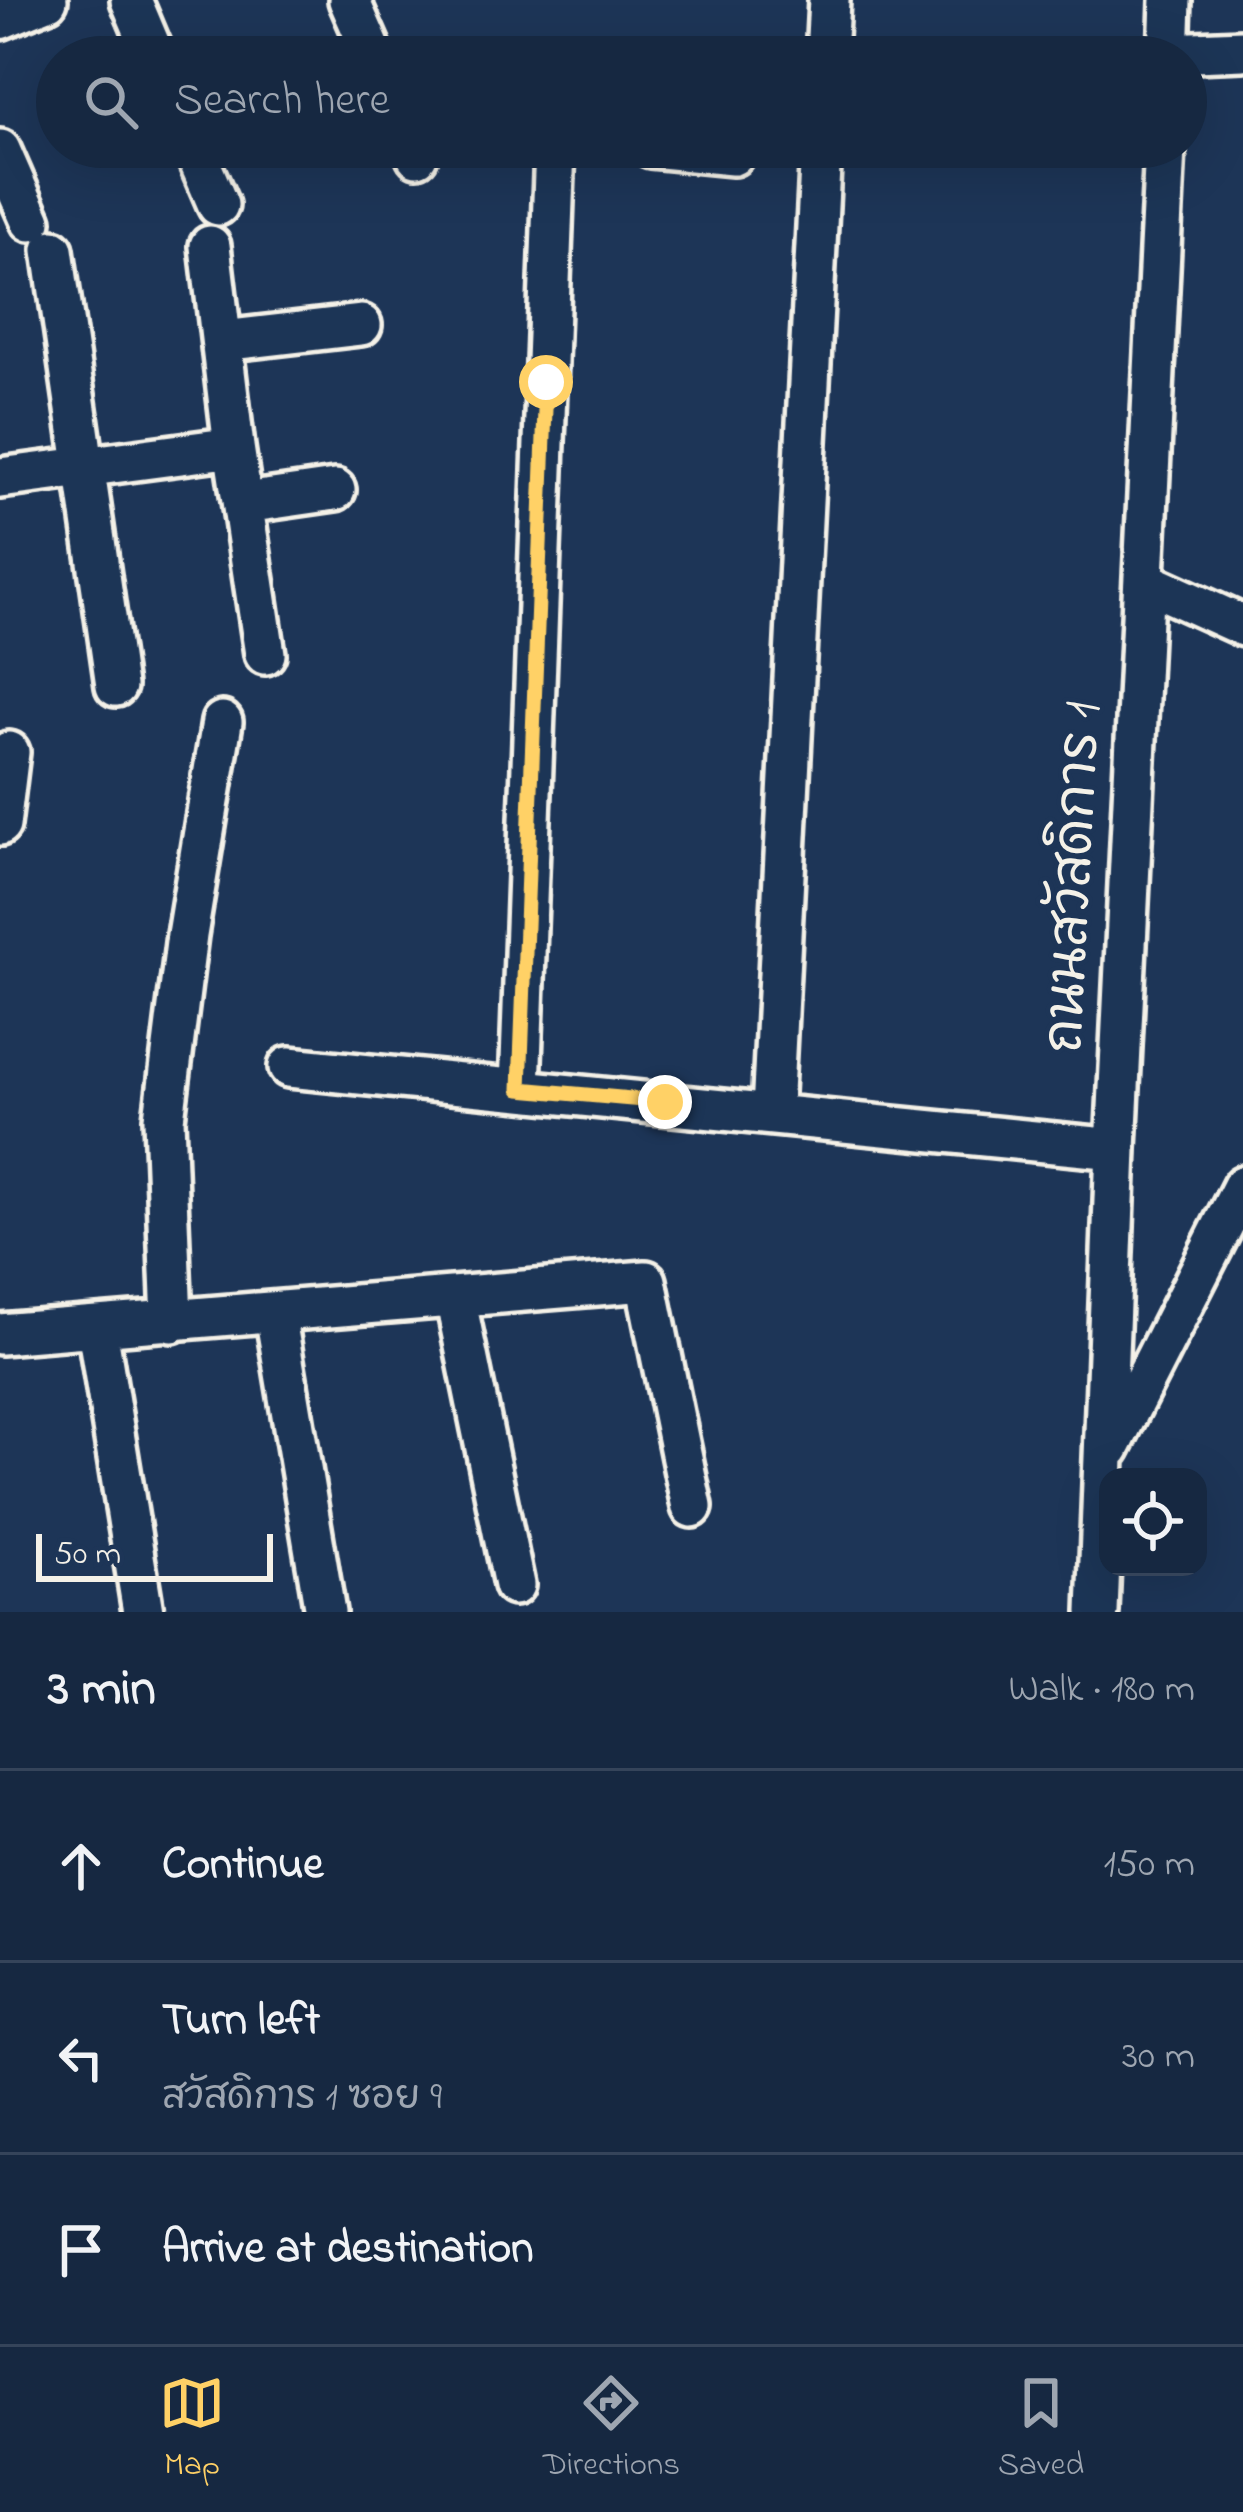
<!DOCTYPE html>
<meta charset="utf-8">
<style>
:root{--surface:#162841;--page:#23344c;--text:#f1f3f6;--muted:#9ea6b1;--line:#35445a;--accent:#ffd166}
body{margin:0;font-family:"Indie Flower","Playpen Sans Thai",sans-serif;background:var(--page);color:var(--text)}
.controls{position:absolute;right:36px;bottom:36px;display:grid;overflow:hidden;border-radius:24px;box-shadow:0 12px 48px #0002}
.controls button{width:108px;height:108px;display:grid;place-items:center;padding:0;border:0;border-bottom:3px solid var(--line);background:var(--surface);color:var(--text);font:60px sans-serif}
.scale{position:absolute;left:36px;bottom:30px;width:237px;box-sizing:border-box;padding-left:12px;border:6px solid #f4f1e8;border-top:0;font-size:33px;line-height:42px;white-space:nowrap;color:#f4f1e8;-webkit-text-stroke:9px #1d3557;paint-order:stroke}
.stop{position:absolute;width:36px;height:36px;margin:-27px;border:9px solid #ffd166;border-radius:50%;background:#fff}
.stop.end{background:#ffd166;border-color:#fff;box-shadow:0 3px 12px #0008}
.list{margin:0;padding:0;list-style:none}
h2{display:flex;justify-content:space-between;align-items:center;height:156px;margin:0;padding:0 48px;font-size:51px}
h2 small{font-size:39px;font-weight:400;color:var(--muted)}
.list li{display:grid;grid-template-columns:78px 1fr auto;gap:36px;align-items:center;box-sizing:border-box;height:192px;padding:0 48px;border-top:3px solid var(--line)}
.list b{display:block;font-size:45px;white-space:nowrap}
.list p{margin:0;font-size:39px;white-space:nowrap;color:var(--muted)}
.list em{font-size:39px;font-style:normal;color:var(--muted)}
.icon{flex:none;width:66px;height:66px;fill:none;stroke:currentColor;stroke-width:2;stroke-linecap:round;stroke-linejoin:round}
.map{position:relative;flex:none;width:1243px;height:1612px;overflow:hidden}
.search{position:absolute;background:var(--surface);box-shadow:0 12px 48px #0002;left:36px;right:36px;top:36px;height:132px;display:flex;align-items:center;gap:30px;box-sizing:border-box;padding:0 42px;border-radius:66px;color:var(--muted);font-size:45px}
.sheet{height:732px;background:var(--surface)}
nav{display:flex;justify-content:space-around;align-items:center;box-sizing:border-box;height:168px;border-top:3px solid var(--line);background:var(--surface);font-size:33px;color:var(--muted)}
nav a{display:grid;justify-items:center;gap:6px}
nav .on{color:var(--accent)}
.map>svg:first-child{display:block}
</style>
<div class="map">
<svg width="1243" height="1612" viewBox="0 0 1243 1612">
<rect width="100%" height="100%" fill="#1d3557"/>
<filter id="ink" filterUnits="userSpaceOnUse"><feTurbulence type="fractalNoise" baseFrequency=".00833" numOctaves="2"/><feDisplacementMap in="SourceGraphic" scale="24" xChannelSelector="R" yChannelSelector="G"/><feConvolveMatrix kernelMatrix="1 2 1 2 8 2 1 2 1" color-interpolation-filters="sRGB"/></filter>
<g filter="url(#ink)">
<g fill="none" stroke-linecap="round" stroke-linejoin="round">
<g stroke="#f4f1e8" stroke-width="48">
<path id="minor" d="M131 0 155 57
M349 0 374 57
M0 19 47 0
M1169 53 1243 50
M826 57 829 0
M1169 57 1171 0
M193 147 218 205
M413 147 417 156
M651 147 733 155
M0 150 31 221
M210 246 234 447 265 654
M53 250 116 686
M222 341 361 325
M0 478 234 447
M245 503 335 490
M1146 582 1243 626
M0 825 9 752
M289 1067 1116 1149
M520 1089 555 147
M772 1112 821 147
M455 1297 514 1585
M275 1313 325 1612
M172 1322 164 1119 187 935 222 722
M97 1328 143 1612
M0 1334 646 1281 692 1507
M1110 1448 1243 1186
M1098 1612 1116 1149 1165 147"/>
</g>
<use href="#minor" stroke="#1d3557" stroke-width="39"/>
</g>
</g>
<g fill="none" stroke-linecap="round" stroke-linejoin="round" filter="url(#ink)">
<path stroke="#ffd166" stroke-width="15" d="M546 382 520 1089 665 1102"/>
</g>
<g text-anchor="middle" dominant-baseline="central" stroke-width="9" stroke-linejoin="round" paint-order="stroke">
<g font-size="54" fill="#f4f1e8" stroke="#1d3557">
<text transform="translate(1076 877) rotate(-87)">ถนนสวัสดิการ 1</text>
</g>
</g>
</svg>
<div class="controls">
<button><svg class="icon" aria-label="locate" viewBox="0 0 24 24"><circle cx="12" cy="12" r="6"/><path d="M12 2v4M12 18v4M2 12h4M18 12h4"/></svg></button>
</div>
<div class="scale">50 m</div>
<div class="stop" style="left:546px;top:382px"></div>
<div class="stop end" style="left:665px;top:1102px"></div>
<div class="search"><svg class="icon" aria-label="search" viewBox="0 0 24 24"><circle cx="10" cy="10" r="6"/><path d="M15 15l6 6"/></svg>Search here</div>
</div>
<section class="sheet">
<h2>3 min<small>Walk · 180 m</small></h2>
<ul class="list">
<li><svg class="icon" aria-label="ahead" viewBox="0 0 24 24"><path d="M12 20V5M6 11l6-6 6 6"/></svg><div><b>Continue</b></div><em>150 m</em></li>
<li><svg class="icon" aria-label="left" viewBox="0 0 24 24"><path d="M17 20v-9H6M10 6l-5 5 5 5"/></svg><div><b>Turn left</b><p>สวัสดิการ 1 ซอย 9</p></div><em>30 m</em></li>
<li><svg class="icon" aria-label="arrive" viewBox="0 0 24 24"><path d="M6 21V4h12l-3 4 3 4H6"/></svg><div><b>Arrive at destination</b></div></li>
</ul>
</section>
<nav>
<a class="on"><svg class="icon" aria-label="map" viewBox="0 0 24 24"><path d="M3 6l6-2 6 2 6-2v14l-6 2-6-2-6 2zM9 4v14M15 6v14"/></svg>Map</a>
<a><svg class="icon" aria-label="directions" viewBox="0 0 24 24"><path d="M12 3l9 9-9 9-9-9zM9 14v-3h6M13 9l2 2-2 2"/></svg>Directions</a>
<a><svg class="icon" aria-label="saved" viewBox="0 0 24 24"><path d="M7 4h10v16l-5-4-5 4z"/></svg>Saved</a>
</nav>
